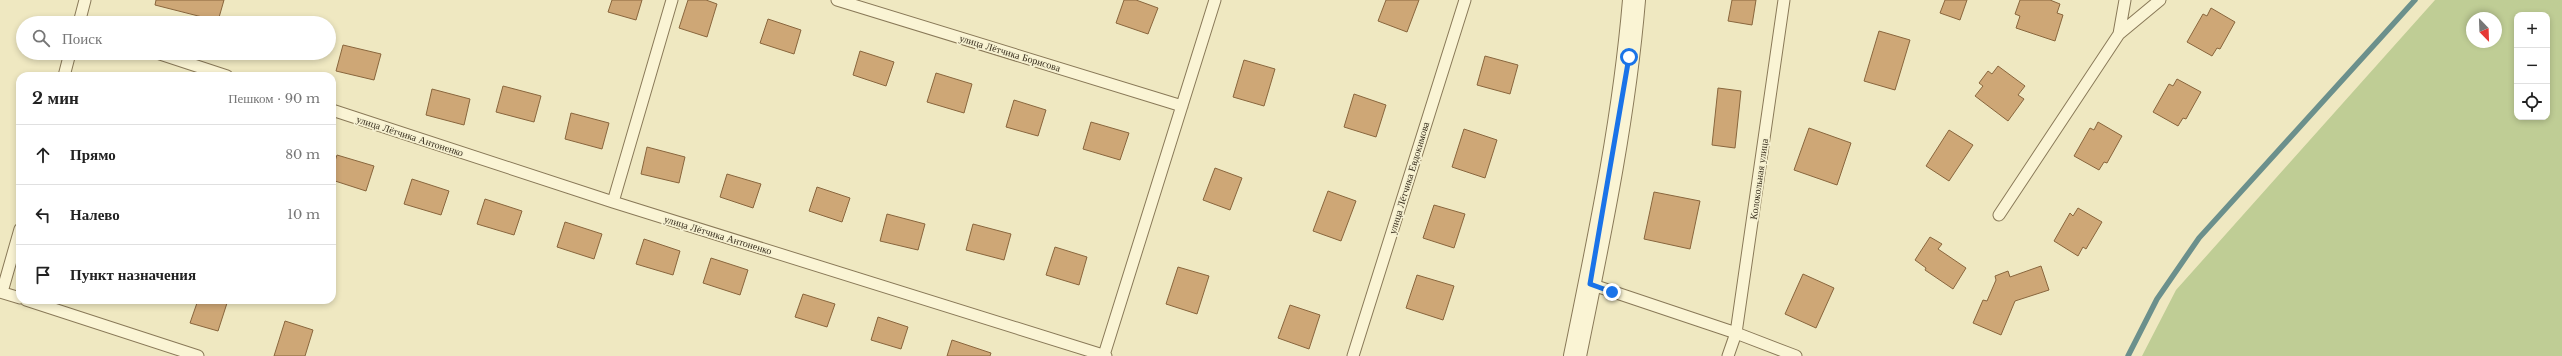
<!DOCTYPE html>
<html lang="ru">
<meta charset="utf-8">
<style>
:root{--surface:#fff;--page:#f6f6f6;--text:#222;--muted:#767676;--line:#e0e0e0}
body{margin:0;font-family:"Libre Baskerville",serif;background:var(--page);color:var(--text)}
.controls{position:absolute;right:12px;top:12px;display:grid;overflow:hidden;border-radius:8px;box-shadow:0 2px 6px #0003}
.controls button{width:36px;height:36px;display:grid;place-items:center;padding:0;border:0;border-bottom:1px solid var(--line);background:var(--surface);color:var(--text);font:20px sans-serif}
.compass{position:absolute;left:2466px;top:12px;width:36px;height:36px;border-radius:50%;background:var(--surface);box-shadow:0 2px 6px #0003;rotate:157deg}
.stop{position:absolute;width:12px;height:12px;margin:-9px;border:3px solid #1a73e8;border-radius:50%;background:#fff}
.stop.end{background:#1a73e8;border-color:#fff;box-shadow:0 1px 4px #0008}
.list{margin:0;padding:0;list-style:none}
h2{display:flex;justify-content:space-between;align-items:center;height:52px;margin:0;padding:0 16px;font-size:17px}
h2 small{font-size:13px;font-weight:400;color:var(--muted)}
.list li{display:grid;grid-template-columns:26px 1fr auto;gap:12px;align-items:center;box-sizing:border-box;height:60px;padding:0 16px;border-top:1px solid var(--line)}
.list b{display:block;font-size:15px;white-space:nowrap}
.list em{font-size:13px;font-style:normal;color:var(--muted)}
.icon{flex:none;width:22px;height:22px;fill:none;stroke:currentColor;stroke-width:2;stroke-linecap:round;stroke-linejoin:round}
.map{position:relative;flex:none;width:2562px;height:356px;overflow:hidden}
.search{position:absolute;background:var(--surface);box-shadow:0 2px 6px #0003;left:16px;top:16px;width:320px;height:44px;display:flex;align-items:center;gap:10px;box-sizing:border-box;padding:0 14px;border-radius:22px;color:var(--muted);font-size:15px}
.panel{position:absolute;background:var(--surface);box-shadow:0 2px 6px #0003;left:16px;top:72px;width:320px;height:232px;border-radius:12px}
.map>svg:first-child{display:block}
</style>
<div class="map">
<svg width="2562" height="356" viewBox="0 0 2562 356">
<rect width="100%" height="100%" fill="#efe8c1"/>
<path fill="#bfcd95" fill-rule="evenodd" d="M2435 0H2562V356H2142L2176 290ZM2517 15H2547V117H2517ZM2472 18H2496V42H2472Z"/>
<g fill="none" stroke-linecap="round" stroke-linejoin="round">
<path stroke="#6b908c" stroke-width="5.5" d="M2128 356 2157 299 2199 238 2415 0"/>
</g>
<path fill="#cea776" stroke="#89663d" d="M156 0H224L218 21 155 5Z
M612 0H642L636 20 608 12Z
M688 0H706L717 4 707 37 679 28Z
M1124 0H1136L1158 8 1148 34 1116 23Z
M1386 0H1419L1407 32 1378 21Z
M1732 0H1756L1752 25 1728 21Z
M1945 0H1967L1960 20 1940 13Z
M2020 0H2050L2060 4 2057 13 2063 15 2055 41 2016 28 2020 16 2015 14Z
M2211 8 2235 22 2220 49 2217 48 2212 56 2187 42 2203 14 2207 16Z
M768 19 801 30 794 54 760 43Z
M1879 31 1910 40 1895 90 1864 81Z
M343 45 381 54 374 80 336 71Z
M860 51 894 62 886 86 853 75Z
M1485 56 1518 65 1510 94 1477 85Z
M1244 60 1275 69 1264 106 1233 97Z
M1998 66 2025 86 2018 95 2024 99 2008 121 1975 96 1983 86 1979 83 1988 71 1992 74Z
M936 73 972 84 964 113 927 102Z
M2177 79 2201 92 2186 119 2183 118 2178 126 2153 112 2169 84 2173 86Z
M503 86 541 96 534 122 496 112Z
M1718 88 1741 91 1735 148 1712 145Z
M432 89 470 99 464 125 426 115Z
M1354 94 1386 105 1376 137 1344 127Z
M1014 100 1046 110 1038 136 1006 127Z
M571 113 609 123 602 149 565 139Z
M1091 122 1129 133 1120 160 1083 149Z
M2098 122 2122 136 2107 163 2104 162 2099 170 2074 156 2090 128 2094 130Z
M1809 128 1851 143 1837 185 1794 170Z
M1464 129 1497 140 1485 178 1452 167Z
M1949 130 1973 145 1949 181 1926 166Z
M647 147 685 157 679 183 641 174Z
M337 155 374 166 366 191 332 180V170Z
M1215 168 1242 178 1230 210 1203 200Z
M727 174 761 184 753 208 720 197Z
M412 179 449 191 441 215 404 204Z
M817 187 850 198 842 222 809 211Z
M1328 191 1356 201 1341 241 1313 231Z
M1654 192 1700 201 1690 249 1644 239Z
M485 199 522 211 514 235 477 224Z
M1434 205 1465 214 1454 248 1423 238Z
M2078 208 2102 222 2086 249 2083 247 2078 256 2054 241 2070 213 2073 216Z
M887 214 925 224 918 250 880 241Z
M565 222 602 234 594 259 557 247Z
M973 224 1011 234 1004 260 966 250Z
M1930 237 1942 244 1938 249 1966 268 1953 289 1925 270 1926 268 1915 260Z
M644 239 680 251 673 275 636 264Z
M1055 247 1087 257 1079 285 1046 275Z
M711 258 748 270 740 295 703 283Z
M2041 266 2049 290 2015 301 2001 335 1973 323 1983 300 1987 301 1996 280 1995 276 2008 271 2010 277Z
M1178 267 1209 276 1197 314 1166 304Z
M1803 274 1834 288 1816 328 1785 314Z
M1417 275 1454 286 1443 320 1406 308Z
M803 294 835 304 827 327 795 317Z
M198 300H228L218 331 190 323Z
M1290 305 1320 315 1309 349 1278 338Z
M878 317 908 327 901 349 871 340Z
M285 321 313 330 305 356H274Z
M952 340 991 353 990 356H947Z"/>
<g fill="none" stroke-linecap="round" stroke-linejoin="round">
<g stroke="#897958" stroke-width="13">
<path id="service" d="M837 0 1182 106
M79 23 85 0
M2119 34 2125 0
M157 53 227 76
M64 76 70 53
M332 110 613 202 1106 356
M613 202 672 0
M1999 215 2119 34 2160 0
M1590 284 1736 333 1796 356
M0 292 20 298
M2 292 20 229
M26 300 198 356
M1104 355 1215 0
M1353 356 1465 0
M1728 356 1736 333 1784 0"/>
</g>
<g stroke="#897958" stroke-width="24">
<path id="tertiary" d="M1575 356C1599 238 1624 120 1634 0"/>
</g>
<use href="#service" stroke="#faf4d4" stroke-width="11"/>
<use href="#tertiary" stroke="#faf4d4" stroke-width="22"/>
</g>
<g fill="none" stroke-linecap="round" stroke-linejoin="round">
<path stroke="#1a73e8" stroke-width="5" d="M1612 292 1590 284 1629 57"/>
</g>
<g text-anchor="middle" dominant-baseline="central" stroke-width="3.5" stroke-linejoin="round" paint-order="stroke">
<g font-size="10" fill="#382e1d" stroke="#f6f1d1">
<text transform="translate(1010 53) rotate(17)">улица Лётчика Борисова</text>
<text transform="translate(410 136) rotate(18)">улица Лётчика Антоненко</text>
<text transform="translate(1409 178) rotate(-73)">улица Лётчика Евдокимова</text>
<text transform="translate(1759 179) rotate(-82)">Колокольная улица</text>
<text transform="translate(718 235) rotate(17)">улица Лётчика Антоненко</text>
</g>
</g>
</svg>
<div class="controls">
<button>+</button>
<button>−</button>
<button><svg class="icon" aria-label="locate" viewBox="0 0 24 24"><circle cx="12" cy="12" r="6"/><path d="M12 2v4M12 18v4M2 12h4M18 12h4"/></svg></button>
</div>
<svg class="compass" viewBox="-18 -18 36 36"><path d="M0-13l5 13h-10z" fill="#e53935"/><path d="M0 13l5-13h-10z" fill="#767676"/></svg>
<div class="stop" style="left:1629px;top:57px"></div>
<div class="stop end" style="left:1612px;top:292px"></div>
<div class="search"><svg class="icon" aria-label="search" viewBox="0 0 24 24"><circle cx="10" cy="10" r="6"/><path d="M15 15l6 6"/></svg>Поиск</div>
<section class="panel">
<h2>2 мин<small>Пешком · 90 m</small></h2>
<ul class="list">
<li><svg class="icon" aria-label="ahead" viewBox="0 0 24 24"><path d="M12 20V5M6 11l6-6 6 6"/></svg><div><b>Прямо</b></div><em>80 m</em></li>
<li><svg class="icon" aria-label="left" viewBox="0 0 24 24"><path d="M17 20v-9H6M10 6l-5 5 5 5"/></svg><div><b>Налево</b></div><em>10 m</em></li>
<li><svg class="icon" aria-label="arrive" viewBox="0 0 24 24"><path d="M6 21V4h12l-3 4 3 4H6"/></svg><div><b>Пункт назначения</b></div></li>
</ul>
</section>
</div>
